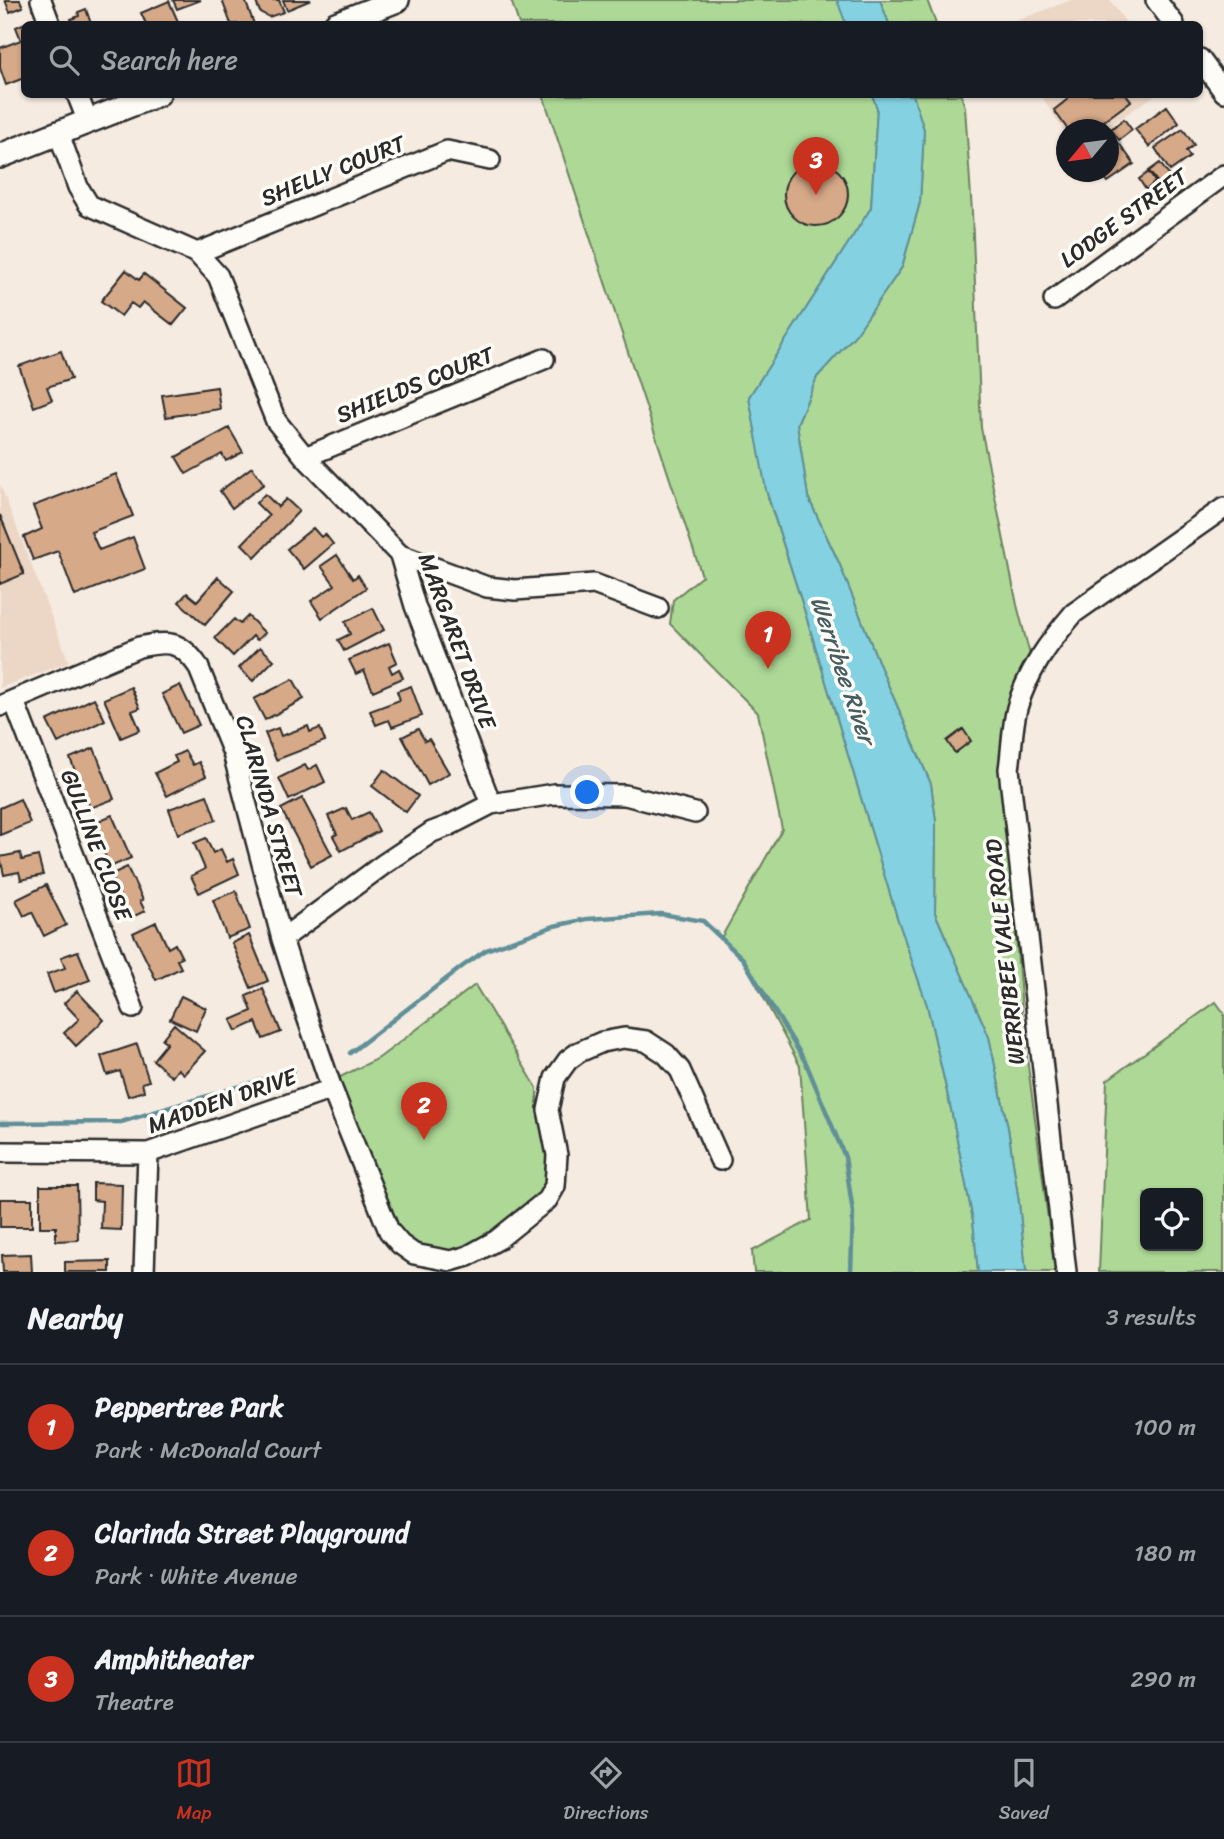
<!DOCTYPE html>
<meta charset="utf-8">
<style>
:root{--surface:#171b24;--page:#20242c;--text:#f1f3f6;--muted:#9ea1a6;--line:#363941;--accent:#c8321e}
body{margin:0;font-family:Sriracha,sans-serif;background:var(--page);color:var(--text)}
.controls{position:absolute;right:21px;bottom:21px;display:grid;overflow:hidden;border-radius:10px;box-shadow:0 2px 5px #0004}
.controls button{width:63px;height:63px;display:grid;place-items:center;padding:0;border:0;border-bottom:2px solid var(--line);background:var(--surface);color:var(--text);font:35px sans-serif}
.compass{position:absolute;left:1056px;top:119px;width:63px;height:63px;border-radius:50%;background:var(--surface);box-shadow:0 2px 5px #0004;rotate:241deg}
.you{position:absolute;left:588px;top:793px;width:24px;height:24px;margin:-18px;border:5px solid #fff;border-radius:50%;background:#1a73e8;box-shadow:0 0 0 10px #1a73e833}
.badge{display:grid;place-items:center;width:46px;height:46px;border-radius:50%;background:var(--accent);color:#fff;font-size:23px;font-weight:700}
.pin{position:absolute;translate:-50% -58px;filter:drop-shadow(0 2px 4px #0008)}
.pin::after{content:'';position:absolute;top:37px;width:24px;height:21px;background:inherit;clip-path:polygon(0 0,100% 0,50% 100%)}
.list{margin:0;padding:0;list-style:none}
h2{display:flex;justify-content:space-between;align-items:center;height:91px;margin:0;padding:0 28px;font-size:30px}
h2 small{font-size:23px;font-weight:400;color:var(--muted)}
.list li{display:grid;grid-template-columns:46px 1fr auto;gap:21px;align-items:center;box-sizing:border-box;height:126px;padding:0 28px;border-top:2px solid var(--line)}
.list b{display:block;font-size:26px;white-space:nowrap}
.list p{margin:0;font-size:23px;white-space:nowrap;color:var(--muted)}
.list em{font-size:23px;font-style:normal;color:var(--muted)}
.icon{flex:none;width:38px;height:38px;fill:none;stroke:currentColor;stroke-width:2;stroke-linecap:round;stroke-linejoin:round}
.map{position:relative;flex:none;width:1224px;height:1272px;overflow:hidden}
.search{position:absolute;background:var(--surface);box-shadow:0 2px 5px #0004;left:21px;right:21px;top:21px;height:77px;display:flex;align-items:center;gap:18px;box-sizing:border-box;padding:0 24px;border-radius:10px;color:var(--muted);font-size:26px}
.sheet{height:469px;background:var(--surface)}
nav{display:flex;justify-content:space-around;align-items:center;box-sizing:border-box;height:98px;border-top:2px solid var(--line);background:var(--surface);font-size:19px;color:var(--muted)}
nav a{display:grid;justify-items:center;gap:4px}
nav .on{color:var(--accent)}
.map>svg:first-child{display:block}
</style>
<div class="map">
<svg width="1224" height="1272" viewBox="0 0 1224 1272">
<rect width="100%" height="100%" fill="#f5ebe1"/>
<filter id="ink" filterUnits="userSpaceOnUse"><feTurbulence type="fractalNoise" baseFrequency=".0143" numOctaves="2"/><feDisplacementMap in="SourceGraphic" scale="14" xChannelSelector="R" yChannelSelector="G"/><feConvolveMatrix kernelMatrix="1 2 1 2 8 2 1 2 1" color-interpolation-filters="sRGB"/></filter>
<g filter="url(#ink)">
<path fill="#ecd7c6" d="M1071 0H1110L1127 24H1008Z
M1041 95H1155L1105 129 1066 130V135Z
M0 484 69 662 0 688Z"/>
<path fill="#add896" stroke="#6c8260" stroke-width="2" fill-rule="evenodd" d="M511 0H839L848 24H519Z
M880 0H927L936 24H889Z
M543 95H872L877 108 871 208 749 397 768 497 804 609 897 917 927 1005 952 1114 973 1220 978 1272H754L752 1251 811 1220 800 1066 743 959 721 938 782 829 758 713 670 624 673 600 702 576Z
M913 95H961L965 107 972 212 981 428 1017 605 1030 655 1011 692 1003 777 1024 1035 1055 1272H1026L1019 1203 1008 1128 989 1037 935 913 936 821 931 784 882 671 839 563 808 497 797 424 817 377 856 334 902 267 920 202 924 130Z
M475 985 537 1088V1111L550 1157 548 1183 540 1195 493 1234 452 1255 418 1247 392 1228 334 1080 379 1058Z
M1216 1002 1224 1013V1272H1099L1107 1080ZM1145 1193H1198V1246H1145Z"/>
<path fill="#84d2e1" stroke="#608f98" stroke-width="2" d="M837 0H880L889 24H846Z
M872 95H913L924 130 920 202 902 267 856 334 817 377 797 424 808 497 839 563 882 671 931 784 936 821 935 913 989 1037 1008 1128 1019 1203 1026 1272H978L973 1220 952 1114 927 1005 897 917 804 609 766 490 749 397 871 208 877 108Z"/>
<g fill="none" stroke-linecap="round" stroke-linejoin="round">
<path stroke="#608f98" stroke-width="4.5" d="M350 1053 463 966 486 950 523 937 554 926 587 919 661 914 703 921 743 959 806 1063 845 1157 853 1213 851 1272
M0 1123 121 1122 294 1070"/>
</g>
<path fill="#d6a988" stroke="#2b2b2b" stroke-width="2" d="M5 0H20L23 7 10 12Z
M173 0H201L177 9Z
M222 0H245L254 24H231Z
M255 0H279L284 12 269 17 260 12Z
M283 0H311L287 10Z
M169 1 179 24H146L141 13Z
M86 9 91 24H73L71 19 79 16 78 12Z
M25 23 24 78 6 85 0 68V48L21 40 16 27Z
M1064 94H1126L1131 101 1104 121 1106 124 1099 130H1068L1054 110 1068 99Z
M1167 106 1179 123 1149 147 1135 129Z
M1124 119 1132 130 1119 140 1111 129Z
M1183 129 1194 145 1186 151 1190 157 1170 171 1155 148Z
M1119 143 1134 164 1108 182 1100 172H1108V150Z
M784 194a32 32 0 1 1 64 0a32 32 0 1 1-64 0Z
M1160 163 1170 177 1159 184 1149 171Z
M1149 172 1155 182 1146 190 1139 179Z
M126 270 139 280 144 274 187 308 173 325 143 302 138 308 131 303 121 316 101 301Z
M61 351 71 379 47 387 52 400 34 407 19 366Z
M217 387 220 409 166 417 162 395Z
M229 428 243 452 226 461 222 454 186 474 176 457Z
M252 467 264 484 232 508 220 491Z
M116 474 133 516 91 532 99 550 133 537 145 569 75 596 58 551 33 560 24 537 42 529 33 506Z
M265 494 278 507 286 499 299 511 255 557 242 544 269 516 256 503Z
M0 515 24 574 0 584Z
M313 528 321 537 325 534 333 544 304 569 287 549Z
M337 555 353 579 358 575 366 588 322 618 311 601 335 585 321 566Z
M218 577 234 591 205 625 179 602 187 593 197 601Z
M373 608 384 630 344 651 338 640 350 634 345 622Z
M248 616 265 633 257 640 253 636 233 656 215 638 234 619 240 624Z
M389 643 397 662 389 666 392 673 399 669 403 678 373 691 364 670 356 674 349 660Z
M260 647 274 660 253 681 239 668Z
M293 679 304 699 265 720 254 699Z
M180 685 199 725 181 733 162 694Z
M411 686 422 716 392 727 389 720 376 725 370 711 400 700 397 691Z
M131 687 140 708 132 711 140 730 121 738 104 699Z
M94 698 105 720 58 743 47 721Z
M308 726 310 732 320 728 325 741 276 760 265 733 278 728 281 736Z
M418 729 425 741 429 739 449 773 428 785 402 737Z
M963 729 971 741 955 753 947 741Z
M94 748 114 799 90 808 70 758Z
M185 751 193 765 199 762 206 776 167 796 155 773 177 762 174 756Z
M305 765 308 770 317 765 325 782 289 800 279 778Z
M384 770 418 796 406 812 372 786Z
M207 795 216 820 178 834 169 809Z
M302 798 332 855 311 866 281 809Z
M20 799 30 823 0 835V808Z
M346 808 352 820 369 812 379 831 341 851 333 836 337 834 328 816Z
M112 815 131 858 110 867 91 824Z
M206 838 213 853 221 849 227 862 233 859 239 874 199 893 191 876 205 869 194 843Z
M20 853 22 860 38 856 43 875 21 880 19 872 4 875 0 857Z
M127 867 143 900 140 901 145 911 130 918 110 875Z
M46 885 66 925 44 936 32 912 24 916 16 900Z
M236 891 250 929 227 938 213 900Z
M156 922 168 948 175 944 182 958 177 960 181 968 156 980 133 933Z
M249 935 268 981 251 988 232 943Z
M78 951 90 980 54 993 47 974 65 968 61 957Z
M263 989 281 1032 263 1039 256 1022 236 1031 231 1020 252 1011 246 996Z
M77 991 104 1020 76 1046 64 1033 79 1019 64 1003Z
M181 996 206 1008 196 1031 170 1019Z
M174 1024 205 1051 184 1074 178 1069 172 1077 153 1060 167 1043 162 1039Z
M137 1044 149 1081 142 1083 144 1091 128 1096 120 1071 107 1075 101 1056Z
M93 1183 122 1184 121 1230 101 1229 102 1201 93 1200Z
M40 1186H77L78 1240 56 1241V1227H40Z
M0 1199H32V1227H0Z
M31 1254 32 1272H3L2 1255Z
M110 1261V1272H65V1262Z"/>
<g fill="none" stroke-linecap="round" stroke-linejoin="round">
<g stroke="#2b2b2b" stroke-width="24">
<path id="minor" d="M41 0 50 24
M1156 0 1174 24
M1200 59 1224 92
M77 94 88 122
M59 134 78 187 89 205 197 253 218 276 276 421 305 457 400 555 415 606 491 804 448 826 432 832 384 864 282 939
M197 253 447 151 490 160
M1054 300 1224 175
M305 457 544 359
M400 555 487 587 515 590 594 584 658 608
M14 701 133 1008
M0 706 139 647C168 641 180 640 198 666L233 753 282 939 305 1011 332 1089 389 1231 400 1244 414 1254 451 1261 468 1256 497 1240 547 1200 555 1186 557 1155 548 1110 555 1078 568 1060 579 1052 602 1042 624 1038 646 1041 666 1054 680 1070 720 1160
M491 804 554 794 625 795 695 813
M0 1152 148 1153 332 1089
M144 1272 148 1153
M1066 1272 1009 769C1012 749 1012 727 1017 708 1027 672 1050 641 1074 613L1224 508"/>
</g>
<g stroke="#2b2b2b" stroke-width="28">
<path id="major" d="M336 24 397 0
M0 156 158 94"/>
</g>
<use href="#minor" stroke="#fdfcf7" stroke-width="19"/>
<use href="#major" stroke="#fdfcf7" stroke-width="23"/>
</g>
</g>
<g text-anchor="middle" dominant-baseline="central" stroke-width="7" stroke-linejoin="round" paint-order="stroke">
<g font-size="23" fill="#2b2b2b" stroke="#fdfcf7">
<text transform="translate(333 171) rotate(-22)">SHELLY COURT</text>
<text transform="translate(1124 218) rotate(-36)">LODGE STREET</text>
<text transform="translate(415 385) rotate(-22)">SHIELDS COURT</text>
<text transform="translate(457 641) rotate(70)">MARGARET DRIVE</text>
<text transform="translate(269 806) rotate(74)">CLARINDA STREET</text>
<text transform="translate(96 845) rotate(69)">GULLINE CLOSE</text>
<text transform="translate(1005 952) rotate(-96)">WERRIBEE VALE ROAD</text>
<text transform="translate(222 1101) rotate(-19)">MADDEN DRIVE</text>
</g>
<g font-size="24" font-style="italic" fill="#465d62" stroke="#fdfcf7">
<text transform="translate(843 670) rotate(71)">Werribee River</text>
</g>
</g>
</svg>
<div class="controls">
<button><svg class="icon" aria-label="locate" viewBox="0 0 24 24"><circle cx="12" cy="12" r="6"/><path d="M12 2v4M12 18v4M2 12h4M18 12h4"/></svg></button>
</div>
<svg class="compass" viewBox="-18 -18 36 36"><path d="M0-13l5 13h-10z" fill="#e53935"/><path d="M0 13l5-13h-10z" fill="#9ea1a6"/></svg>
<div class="you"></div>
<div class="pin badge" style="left:768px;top:669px">1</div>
<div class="pin badge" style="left:424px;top:1140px">2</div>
<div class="pin badge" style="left:816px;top:195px">3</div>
<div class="search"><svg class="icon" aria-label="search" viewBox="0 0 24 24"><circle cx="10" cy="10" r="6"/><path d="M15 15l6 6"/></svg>Search here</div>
</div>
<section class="sheet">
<h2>Nearby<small>3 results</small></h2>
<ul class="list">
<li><span class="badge">1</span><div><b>Peppertree Park</b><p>Park · McDonald Court</p></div><em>100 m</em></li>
<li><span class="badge">2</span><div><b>Clarinda Street Playground</b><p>Park · White Avenue</p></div><em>180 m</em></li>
<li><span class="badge">3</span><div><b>Amphitheater</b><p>Theatre</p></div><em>290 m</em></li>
</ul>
</section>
<nav>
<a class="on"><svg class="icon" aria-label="map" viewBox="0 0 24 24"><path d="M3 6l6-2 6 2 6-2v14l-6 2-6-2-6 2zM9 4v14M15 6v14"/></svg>Map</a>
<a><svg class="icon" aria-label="directions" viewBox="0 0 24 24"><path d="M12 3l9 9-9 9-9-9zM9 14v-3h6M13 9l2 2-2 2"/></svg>Directions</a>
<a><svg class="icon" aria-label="saved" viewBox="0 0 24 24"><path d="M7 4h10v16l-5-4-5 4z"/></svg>Saved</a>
</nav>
